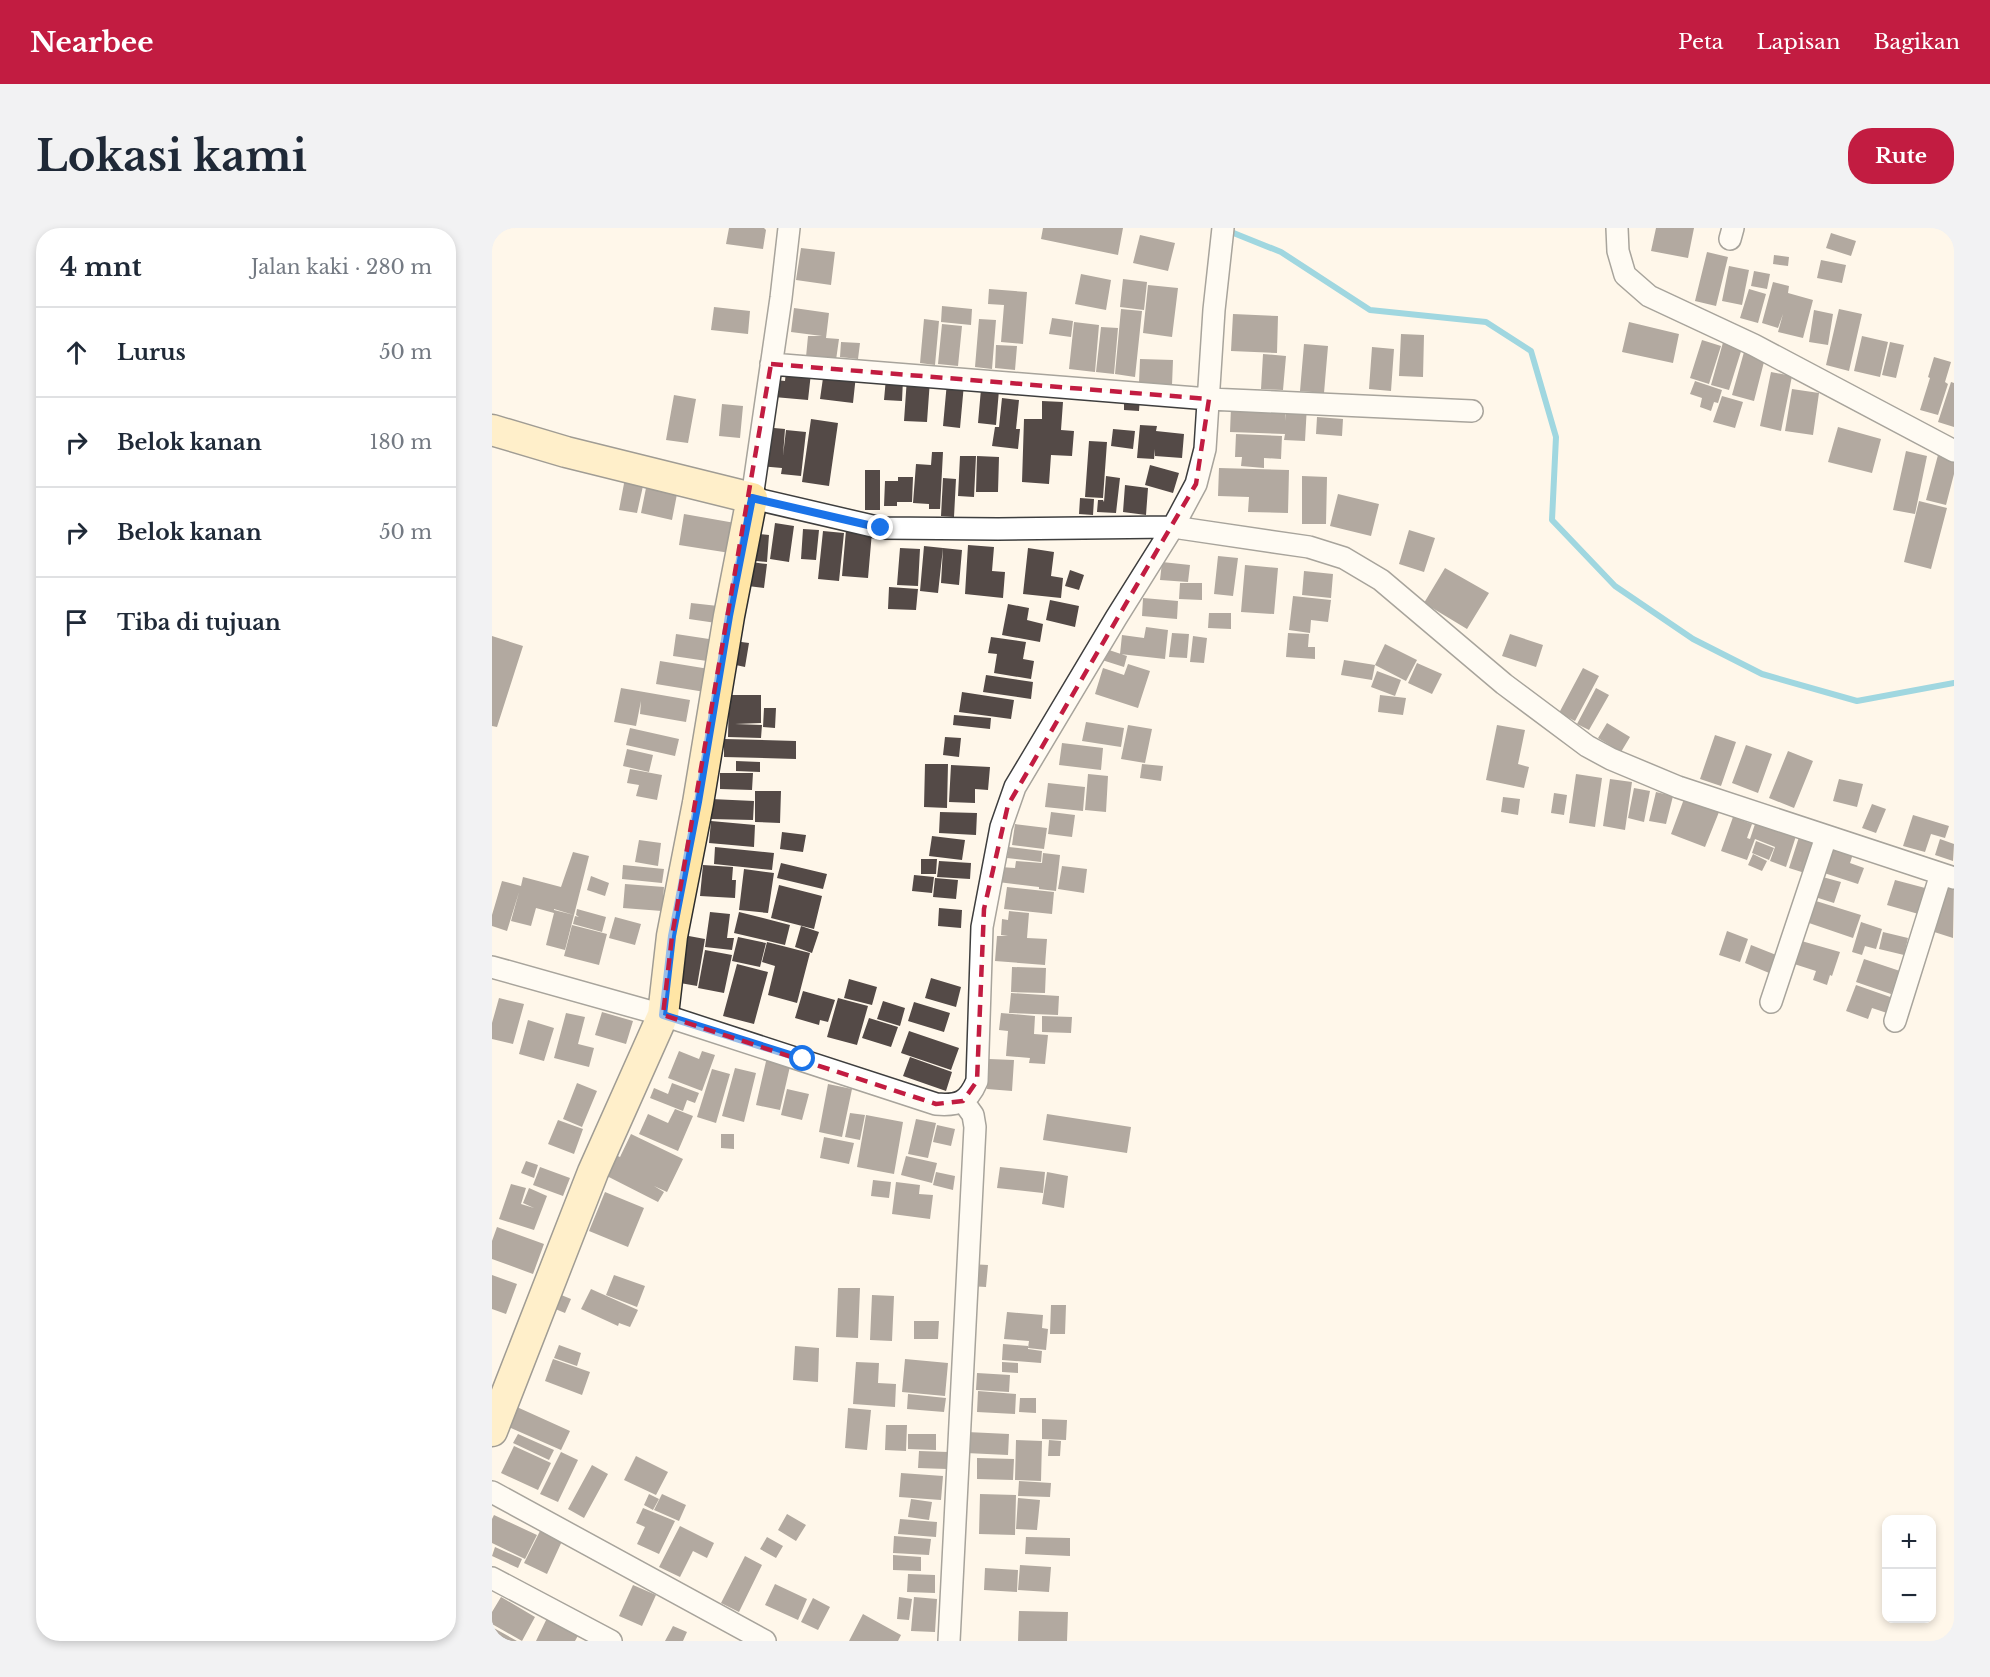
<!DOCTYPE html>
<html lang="id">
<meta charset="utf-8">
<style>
:root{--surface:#fff;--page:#f2f2f3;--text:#1f2937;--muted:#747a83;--line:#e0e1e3;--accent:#c21c41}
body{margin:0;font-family:"Libre Baskerville",serif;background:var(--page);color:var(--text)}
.controls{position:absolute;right:18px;bottom:18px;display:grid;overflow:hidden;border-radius:12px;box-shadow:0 3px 9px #0003}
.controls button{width:54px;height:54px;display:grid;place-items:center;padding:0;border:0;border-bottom:2px solid var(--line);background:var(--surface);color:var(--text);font:30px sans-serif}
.stop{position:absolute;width:18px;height:18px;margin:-14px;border:4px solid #1a73e8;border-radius:50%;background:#fff}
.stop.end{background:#1a73e8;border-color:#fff;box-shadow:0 2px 6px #0008}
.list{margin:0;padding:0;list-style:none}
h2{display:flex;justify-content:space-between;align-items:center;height:78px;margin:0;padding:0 24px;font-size:26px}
h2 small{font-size:20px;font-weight:400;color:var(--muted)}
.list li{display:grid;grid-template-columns:39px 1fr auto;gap:18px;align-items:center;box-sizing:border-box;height:90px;padding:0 24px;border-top:2px solid var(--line)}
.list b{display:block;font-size:22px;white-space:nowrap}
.list em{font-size:20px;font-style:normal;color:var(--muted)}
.icon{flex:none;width:33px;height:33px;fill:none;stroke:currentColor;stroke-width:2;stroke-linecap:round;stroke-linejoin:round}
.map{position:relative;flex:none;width:1462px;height:1413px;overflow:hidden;border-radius:24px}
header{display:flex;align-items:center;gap:36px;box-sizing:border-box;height:84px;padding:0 30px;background:var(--accent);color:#fff}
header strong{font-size:28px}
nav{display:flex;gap:33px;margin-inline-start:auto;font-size:21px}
.intro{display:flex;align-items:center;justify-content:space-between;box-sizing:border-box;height:144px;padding:0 36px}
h1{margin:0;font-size:42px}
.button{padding:15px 27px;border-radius:24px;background:var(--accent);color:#fff;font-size:21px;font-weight:700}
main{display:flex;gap:36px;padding:0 36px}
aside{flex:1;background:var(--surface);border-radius:24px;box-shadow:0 3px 9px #0003}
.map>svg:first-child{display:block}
</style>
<header>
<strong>Nearbee</strong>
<nav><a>Peta</a><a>Lapisan</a><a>Bagikan</a></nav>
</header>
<div class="intro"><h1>Lokasi kami</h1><a class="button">Rute</a></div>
<main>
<aside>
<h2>4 mnt<small>Jalan kaki · 280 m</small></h2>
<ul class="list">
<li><svg class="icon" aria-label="ahead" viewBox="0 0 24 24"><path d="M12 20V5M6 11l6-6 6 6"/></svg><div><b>Lurus</b></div><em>50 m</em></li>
<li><svg class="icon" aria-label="right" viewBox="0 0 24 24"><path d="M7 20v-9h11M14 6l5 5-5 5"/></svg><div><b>Belok kanan</b></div><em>180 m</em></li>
<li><svg class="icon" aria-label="right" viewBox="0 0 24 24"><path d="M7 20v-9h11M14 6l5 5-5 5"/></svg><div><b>Belok kanan</b></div><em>50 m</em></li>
<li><svg class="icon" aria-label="arrive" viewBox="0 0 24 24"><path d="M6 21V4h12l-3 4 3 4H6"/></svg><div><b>Tiba di tujuan</b></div></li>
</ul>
</aside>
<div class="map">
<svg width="1462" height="1413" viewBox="0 0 1462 1413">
<rect width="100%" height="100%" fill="#fff7ea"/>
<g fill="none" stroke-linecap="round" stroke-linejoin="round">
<path stroke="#2eafd5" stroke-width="6" d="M734 2 789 24 878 82 994 94 1039 123 1064 209 1060 292 1123 358 1201 411 1270 446 1365 473 1462 455"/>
</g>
<path fill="#544a47" d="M237 0H272L274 2 271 21 234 16Z
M551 0H631L626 27 549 11Z
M1164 0H1202L1196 30 1159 23Z
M1339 5 1364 13 1359 28 1334 20Z
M648 7 683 15 676 43 641 35Z
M309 20 343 24 339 57 304 52Z
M1215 24 1236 29 1224 78 1203 73Z
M1282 27 1297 29 1296 38 1281 36Z
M1329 32 1354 37 1350 55 1325 50Z
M1237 38 1257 42 1250 77 1230 73Z
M1262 43 1278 46 1275 61 1259 58Z
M589 46 619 52 614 82 583 76Z
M631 51 655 54 652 82 628 79Z
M1281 54 1297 58 1296 65 1321 72 1311 110 1286 104 1291 86 1286 100 1270 95Z
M656 57 686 60 680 109 651 105Z
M497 61 535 64 531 116 509 114 512 77 496 76Z
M1257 61 1274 66 1266 95 1248 90Z
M450 78 480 81 479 97 449 94Z
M222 79 258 83 256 106 219 102Z
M302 80 337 85 334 110 347 111 344 132 314 129 316 108H330L299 104Z
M629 81 650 83 643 149 623 146Z
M1347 81 1370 86 1357 143 1334 137Z
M1322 82 1341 86 1336 117 1317 114Z
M741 86 786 88 785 125 739 123Z
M560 90 581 93 579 109 557 106Z
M432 91 447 93 443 137 428 135Z
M487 91 504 92 500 141 483 139Z
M582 94 607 97 603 144 577 141Z
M1137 94 1187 106 1181 135 1130 124Z
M450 96 470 98 466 138 446 136Z
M609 99 626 100 622 146 604 144Z
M909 106 932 107 931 149 907 148Z
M1370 108 1396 114 1388 149 1362 143Z
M1232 111 1251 117 1237 162 1219 157Z
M1210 112 1229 118 1217 156 1198 150Z
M349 114 368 115 366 131 348 129Z
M1398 114 1412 117 1404 150 1390 147Z
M812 116 836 118 832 165 808 163Z
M504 117 525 118 523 142 503 140Z
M880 119 902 121 899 163 877 161Z
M1252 124 1273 130 1262 173 1240 167Z
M771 126 794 128 791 162 769 161Z
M1442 129 1459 134 1453 154 1456 156 1446 187 1428 182 1438 150 1436 149Z
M648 131 681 132 680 157 647 155Z
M294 143 319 145 316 172 282 169 284 152 293 153Z
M332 143 364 147 361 175 328 171Z
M1279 144 1300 148 1289 203 1268 198Z
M394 150 411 151 410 173 392 172Z
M415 150 438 152 435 194 412 193Z
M1203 153 1230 162 1226 175 1222 174 1219 183 1208 179 1210 170 1198 166Z
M455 154 472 156 468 200 451 198Z
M1459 154 1462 155V199L1446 194Z
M489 161 507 162 504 197 486 195Z
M1300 161 1327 165 1321 207 1293 203Z
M182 167 204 171 196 215 174 212Z
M632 167 648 168 647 183 632 182Z
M1230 168 1251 174 1243 200 1221 194Z
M510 170 527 172 524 201H528L526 221 500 218 503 199H507Z
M550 173 571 174 569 202 582 203 580 228 559 227 557 256 530 254 532 191H550Z
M230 176 251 178 248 210 227 208Z
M794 176 815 177 813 213 792 212 793 206 738 204 739 179 793 182V193Z
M825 189 851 191 850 208 824 206Z
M319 191 346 195 337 258 310 254Z
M648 197 665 198 664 203 692 206 690 230 663 228V221L662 231 645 230Z
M271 199 293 201 291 228 294 202 314 204 309 248 289 246 290 240 267 238Z
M1346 199 1389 211 1380 245 1336 234Z
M621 201 643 203 641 221 619 218Z
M744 206 790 208 789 231 772 230V240L749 238 750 229H743Z
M597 213 615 214 611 270 593 269Z
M1414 223 1435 228 1423 286 1401 282Z
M440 224H451L448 281H437V276L421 275 424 236 439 237Z
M1446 227 1462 232V246L1454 277 1434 272Z
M468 228H484L482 269 466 268Z
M485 228 507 229 506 264H484Z
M658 237 687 245 681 265 653 257Z
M727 240 797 242 796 285 756 284 757 269 726 268Z
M373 242H388V282H373Z
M134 245 153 249 145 285 127 282Z
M614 248 628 250 624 285 605 284 606 272H611L612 274Z
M810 248 835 249 834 296H810Z
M406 249H421L420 274H405V278H392L393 253H406Z
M451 250 464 251 462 289 449 288Z
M633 257 656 260 654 287 631 284Z
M154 260 185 266 180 292 149 285Z
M846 266 887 276 879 308 838 298Z
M588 270 602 271 601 287 587 286Z
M1427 273 1455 280 1439 341 1412 334Z
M192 286 243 295 238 325 187 317Z
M283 295 302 298 297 334 278 331Z
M311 301 327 302 324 332 309 331Z
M354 302 380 304 376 350 350 348Z
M917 302 943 310 932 344 907 336Z
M331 303 352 305 347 353 326 351Z
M257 305 277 307 275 334 254 332Z
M476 317 502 319 500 343 513 344 511 370 473 366Z
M432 318 451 320 446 365 428 363Z
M408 320 428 321 426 358 405 357Z
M451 320 470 322 467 357 449 355Z
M536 320 562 324 559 348 571 350 569 370 531 366Z
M726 328 746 330 741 368 722 366Z
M251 333 275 336 272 360 248 357Z
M670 334 698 337 696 354 668 352Z
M753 337 786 340 782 386 749 384Z
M953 340 997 365 975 401 932 375Z
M578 342 592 347 587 362 573 358Z
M812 343 841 346 839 370 810 367Z
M688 355H710V372L687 371Z
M397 359 426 361 424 382 396 381Z
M801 368 839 372 836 394 819 392 818 405 797 402Z
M651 370 686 373 685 391 650 388Z
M558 372 587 378 583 399 554 392Z
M199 375 226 378 224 395 197 391Z
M516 376 537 380 535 392 551 396 548 414 510 407Z
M717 385H739V401L716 400Z
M654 399 676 402 673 431 628 426 630 407 652 410Z
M680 405 697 406 695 430 677 429Z
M796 405 817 406 816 419H823V431L794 429Z
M184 406 217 411 215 433 181 428Z
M1018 406 1051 417 1044 439 1010 428Z
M0 408 31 418 5 499 0 498Z
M701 408 715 410 712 435 698 434Z
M499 409 534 414 531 431 542 433 539 451 502 445 505 426 496 425Z
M242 413 257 415 253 439 239 436Z
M893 416 925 432 914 453 883 437Z
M614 421 635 428 632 439 610 432Z
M852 432 883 437 880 452 849 447Z
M168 433 217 441 213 464 164 456Z
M925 435 950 446 940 466 916 455Z
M636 436 658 443 646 480 603 466 611 440 632 447Z
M1091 440 1107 448 1083 493 1067 485Z
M885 443 909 452 903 468 879 459Z
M494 447 541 454 539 471 491 464Z
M129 460 198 472 194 494 148 486 149 473 144 498 122 494Z
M1104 460 1117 467 1097 502 1085 496Z
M470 464 522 472 519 491 467 484Z
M237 467H269V495L243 496 270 497 269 510 236 509Z
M888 467 914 470 911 487 886 484Z
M272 480H284L283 500 271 499Z
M462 487 499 490 498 501 461 497Z
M594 494 632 500 629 519 590 513Z
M1115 495 1138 509 1129 524 1106 510Z
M636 497 660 501 653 535 629 531Z
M1005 497 1033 502 1026 536 1037 539 1032 560 994 552Z
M138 500 187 511 183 528 134 517Z
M1223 507 1244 514 1229 558 1208 551Z
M453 509 469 510 467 529 451 527Z
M232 511 304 513V531L232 529Z
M570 515 611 520 609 542 567 537Z
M1254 517 1280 526 1266 565 1240 555Z
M135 521 161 527 157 544 131 538Z
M1296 523 1321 533 1302 580 1277 570Z
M244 533 268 534V544L244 543Z
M433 536H456L455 580 432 579Z
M650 536 671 538 669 553 648 550Z
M459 537 498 539 496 562 483 561V575L457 574Z
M138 541 170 547 165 572 144 568 147 557 135 555Z
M228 545H261L260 562 228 561Z
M596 546 616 548 614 584 593 582Z
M1084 546 1110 550 1103 599 1077 595Z
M1118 551 1140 554 1133 602 1111 598Z
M1347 551 1371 556 1365 579 1341 573Z
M556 555 593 559 591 583 553 579Z
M1142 560 1158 563 1152 594 1136 590Z
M263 563H289L288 595 263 594Z
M1164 564 1181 568 1174 596 1157 593Z
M1062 565 1075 567 1072 587 1059 585Z
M1011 569 1028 571 1026 587 1009 584Z
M219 571 262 573 261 592 218 591Z
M1192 571 1227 584 1213 619 1179 606Z
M1380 576 1394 581 1384 605 1370 600Z
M448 584 485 585 484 607 447 605Z
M559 584 583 587 580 609 556 606Z
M1421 587 1457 598 1453 610 1439 606 1433 624 1411 618Z
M1241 589 1260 596 1255 610 1258 611 1263 596 1269 598 1271 592 1304 608 1294 639 1278 633 1283 619 1263 611 1255 632 1229 623Z
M219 593 263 597 262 619 217 615Z
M523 596 555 600 552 621 520 617Z
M290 604 314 607 311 624 288 621Z
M440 608 473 612 470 632 437 628Z
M1307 609 1327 615 1316 646 1297 640Z
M1448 611 1462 616 1461 633 1443 627Z
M147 612 169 615 166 638 143 634Z
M1264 613 1282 620 1277 632 1260 625Z
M1337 615 1362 623 1358 635 1372 640 1366 656 1326 643Z
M223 619 282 625 280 642 222 636Z
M517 619 550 623 549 634 515 630Z
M81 624 97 628 82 687 62 681V682L82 687 73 722 54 717 62 685 44 680 39 698 19 693 27 664 15 703 0 698V687L10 653 29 658 31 649 69 659Z
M551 625 568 627 564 663 547 661V659L506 654 508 639 523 640 524 633 550 635Z
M1261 626 1275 633 1270 643 1256 637Z
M429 631H445L444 646H429Z
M447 633 479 635 478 651 445 649Z
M289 635 335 646 331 661 285 650Z
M131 637 172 641 170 655 130 651Z
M211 637 241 639 240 652H244L243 670 208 668Z
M570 638 595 641 592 665 566 661Z
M252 641 282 645 276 685 247 682Z
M422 647 442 649 440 665 420 663Z
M99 648 117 655 113 668 95 662Z
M1327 648 1349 654 1342 675 1320 668Z
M443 650 466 652 464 671 441 669Z
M1453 651 1462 654 1461 710 1436 702Z
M1403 652 1437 661 1430 687 1395 677Z
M133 656 172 659 170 683 131 680Z
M287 657 330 668 322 701 279 690Z
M515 659 562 664 560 686 512 681Z
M1324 673 1369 687 1361 710 1317 695Z
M447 680 470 682 469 700 446 698Z
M85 681 114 689 110 704 81 696 83 688 87 689 84 687Z
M517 683 537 685 535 710 555 711 553 737 503 733 505 708H516L509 707 510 691 516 692Z
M218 684 238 686 235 710H242L240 722 213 719Z
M247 684 298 697 293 717 242 705Z
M123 689 149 696 143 717 117 710Z
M1369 694 1390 701 1384 721 1373 718 1370 727 1360 724Z
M80 697 115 706 107 737 72 728Z
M309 698 327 704 320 725 303 719Z
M1235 703 1256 711 1248 734 1227 727Z
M1391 704 1416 710 1412 727 1387 721Z
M186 706 213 711 205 758 177 753Z
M246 709 274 715 268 739 240 733Z
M1306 712 1348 724 1340 748 1338 747 1335 757 1321 752 1324 743 1299 735Z
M275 714 318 725 305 775 276 767 283 738 270 734Z
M1259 717 1289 729 1282 747 1253 735Z
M213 722 240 727 232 765 206 760Z
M1372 731 1408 743 1399 766 1364 754Z
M245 736 276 744 262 796 231 788Z
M520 739 554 740 553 765 519 764Z
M439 750 469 759 464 779 433 770Z
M357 751 385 759 380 777 352 770Z
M1364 757 1401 770 1395 785 1380 780 1376 791 1354 783Z
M311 763 343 772 336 794 328 792 327 797 303 790Z
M519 765 567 768 566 787 517 785Z
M7 770 32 776 21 816 0 811V795Z
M346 770 376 778 365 817 335 809Z
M391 773 413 780 408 798 385 791Z
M422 774 458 785 452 804 416 793Z
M110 784 141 793 134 816 103 807Z
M74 785 93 789 86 816 102 820 97 839 62 830Z
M509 785 543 788 542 806 556 807 553 836 537 835 538 830 514 828 516 803 507 802Z
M550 788 580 789 579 805 550 804Z
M377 790 406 799 399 819 370 810Z
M36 792 62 800 52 833 27 826Z
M417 803 467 820 459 842 409 825Z
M187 823 207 831 210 823 223 827 210 863 176 850Z
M275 829 299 834 288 882 264 877Z
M418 829 460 844 454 863 411 848Z
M497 831 522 832 520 863 495 861Z
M243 840 264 845 252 894 230 888Z
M220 841 238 846 224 895 205 889Z
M85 855 105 863 90 899 71 891Z
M180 855 207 865 203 875 195 872 191 883 158 870 162 860 176 866Z
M336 856 360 861 350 909 327 904Z
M295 861 317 866 310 892 289 887Z
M183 881 201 888 186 923 147 906 156 886 176 895Z
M358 885 373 887 368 912 353 909Z
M555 886 639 899 635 925 551 912Z
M374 887 411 894 402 946 365 939Z
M424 891 444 895 436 930 416 926Z
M66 892 91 901 82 926 56 916Z
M445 897 463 901 459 918 441 914Z
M139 906 191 931 175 964 162 958 172 964 166 974 105 943 115 923 128 929Z
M229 906H242V921L229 920Z
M332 909 362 915 357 936 328 930Z
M414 928 445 935 440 955 409 947Z
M34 933 46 937 42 950 29 945Z
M48 939 78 950 71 968 41 957Z
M508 939 553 944 551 965 505 960Z
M444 944 463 948 461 962 441 957Z
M555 944 576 948 572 980 550 976Z
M381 952 399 954 397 970 379 968Z
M404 954 428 957 427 966 441 967 438 991 400 986Z
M19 956 34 960 29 976 42 980 31 975 37 960 55 968 42 1002 7 991Z
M113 964 152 980 136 1019 97 1003Z
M5 999 52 1016 41 1046 0 1031V1013Z
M478 1036 496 1037 494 1059 477 1058Z
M0 1047 25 1056 14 1086 0 1081Z
M122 1047 153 1058 145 1079 114 1067Z
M346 1060H368L366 1110 344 1109Z
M99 1061 146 1082 138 1099 127 1095 126 1098 89 1081Z
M62 1064 79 1071 73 1085 56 1078Z
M380 1067 402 1068 400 1113 378 1112Z
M559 1077H574L573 1106H558Z
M515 1084 551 1087 550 1100 556 1101 554 1122 536 1120 537 1113 512 1111Z
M422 1093H447L446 1111H422Z
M511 1116 536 1118V1121L550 1123 549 1135 510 1132Z
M67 1117 89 1125 85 1138 62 1130Z
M303 1118 327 1120 326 1154 301 1152Z
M61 1131 98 1144 90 1167 53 1153Z
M413 1131 456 1135 453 1168 410 1164Z
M364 1134 387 1135 386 1155 404 1156 403 1179 361 1176Z
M510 1134 526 1135V1145L510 1144Z
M485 1145 518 1147 517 1164 484 1162Z
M486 1163 524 1166 523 1186 485 1184Z
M416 1166 454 1170 452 1184 415 1181Z
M528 1170H544V1185L527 1184Z
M14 1174 78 1203 69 1222 5 1194Z
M356 1180 379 1182 375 1222 353 1220Z
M550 1191 575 1192 574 1212 550 1211Z
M394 1197H415L414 1223 393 1222Z
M475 1204 517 1206 516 1227 474 1225Z
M26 1206 62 1222 57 1232 21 1215Z
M416 1206H444V1222L416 1221Z
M524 1212 550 1213 549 1253 523 1252Z
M557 1212 569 1213 568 1228H556Z
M22 1218 59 1235 46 1262 9 1245Z
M427 1223 456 1224 455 1241 426 1240Z
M69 1224 86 1232 66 1274 48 1266Z
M144 1228 176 1244 164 1267 132 1252Z
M485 1230 522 1231 521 1252 485 1251Z
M100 1237 116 1246 92 1290 76 1281Z
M409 1245 451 1248 449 1272 407 1269Z
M527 1253 559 1255 558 1269 526 1268Z
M157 1266 167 1271 161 1282 152 1277Z
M170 1266 194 1277 187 1293 162 1282Z
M488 1266 524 1267 523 1307 487 1306Z
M526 1270 548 1272 545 1302 524 1301Z
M419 1271 440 1274 437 1292 416 1289Z
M151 1280 183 1293 167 1326 145 1316 153 1299 144 1295Z
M295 1286 314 1297 304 1313 286 1302Z
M2 1287 45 1307 33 1331 0 1315V1291Z
M408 1291 445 1294 444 1309 406 1306Z
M188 1298 222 1315 215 1330 201 1323 188 1349 167 1339Z
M49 1301 71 1311 55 1346 32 1335Z
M402 1308 439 1311 437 1327 401 1325Z
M275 1309 291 1318 284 1330 268 1321Z
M534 1309 578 1310V1328L533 1326Z
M3 1319 30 1331 26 1340 0 1328Z
M401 1327 429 1329V1343L401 1342Z
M253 1328 270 1337 247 1384 229 1375Z
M528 1337 559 1339 557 1364 526 1362Z
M493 1340 526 1342 525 1364 492 1362Z
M416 1346 443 1347V1365L415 1364Z
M283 1356 315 1371 306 1392 273 1377Z
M141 1357 164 1367 150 1398 127 1388Z
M9 1369 43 1389 30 1413 0 1396V1384Z
M407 1369 420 1371 417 1392 405 1391Z
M422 1369 445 1371 443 1404 419 1403Z
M321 1370 338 1379 326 1402 309 1394Z
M527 1383 576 1384 575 1413H526Z
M371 1386 409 1407 406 1413H357Z
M56 1388 88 1404 83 1413H44Z
M181 1398 195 1404 191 1413H173Z
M0 1399 25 1413H0Z"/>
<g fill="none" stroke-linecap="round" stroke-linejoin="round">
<g stroke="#3e3e3e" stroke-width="24">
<path id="street" d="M297 0 289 70 260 270 389 300 506 301 681 299 817 319 852 330 889 352 1012 456 1095 518 1119 531 1186 559 1462 650
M1125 0 1126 23 1133 47 1157 68 1262 117 1462 223
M1238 11 1241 0
M279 136 717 171 980 183
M0 739 171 787 444 876C467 878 476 874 485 853L490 699 509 599 523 559 624 390 681 299 704 256 713 221 722 82 731 0
M1279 774 1334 609
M1403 793 1449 646
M0 1264 273 1413
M0 1350 119 1413
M457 1413 483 899 481 887 471 873"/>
</g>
<g stroke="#2d2d2d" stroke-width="33">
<path id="secondary" d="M0 202 74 224 260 270 237 388 206 575 180 708 171 787 101 944 0 1203"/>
</g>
<use href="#street" stroke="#fff" stroke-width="21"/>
<use href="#secondary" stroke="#ffe5a5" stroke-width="30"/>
</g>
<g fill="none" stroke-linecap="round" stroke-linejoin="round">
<path stroke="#1a73e8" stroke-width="8" d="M311 831 171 787 180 708 206 574 237 388 260 270 389 300"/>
</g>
<path d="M0 0H1462V1413H0ZM279 136 717 171 704 256 516 577 492 681 485 853 471 873 444 876 171 787 180 708Z" fill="#fff7ea" fill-opacity=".55" fill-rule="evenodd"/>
<path fill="none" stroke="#c21c41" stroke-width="4.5" stroke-dasharray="12 8" stroke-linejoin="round" d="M279 136 717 171 704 256 516 577 492 681 485 853 471 873 444 876 171 787 180 708Z"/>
</svg>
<div class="controls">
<button>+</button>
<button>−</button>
</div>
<div class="stop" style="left:311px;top:831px"></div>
<div class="stop end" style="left:389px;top:300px"></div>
</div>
</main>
